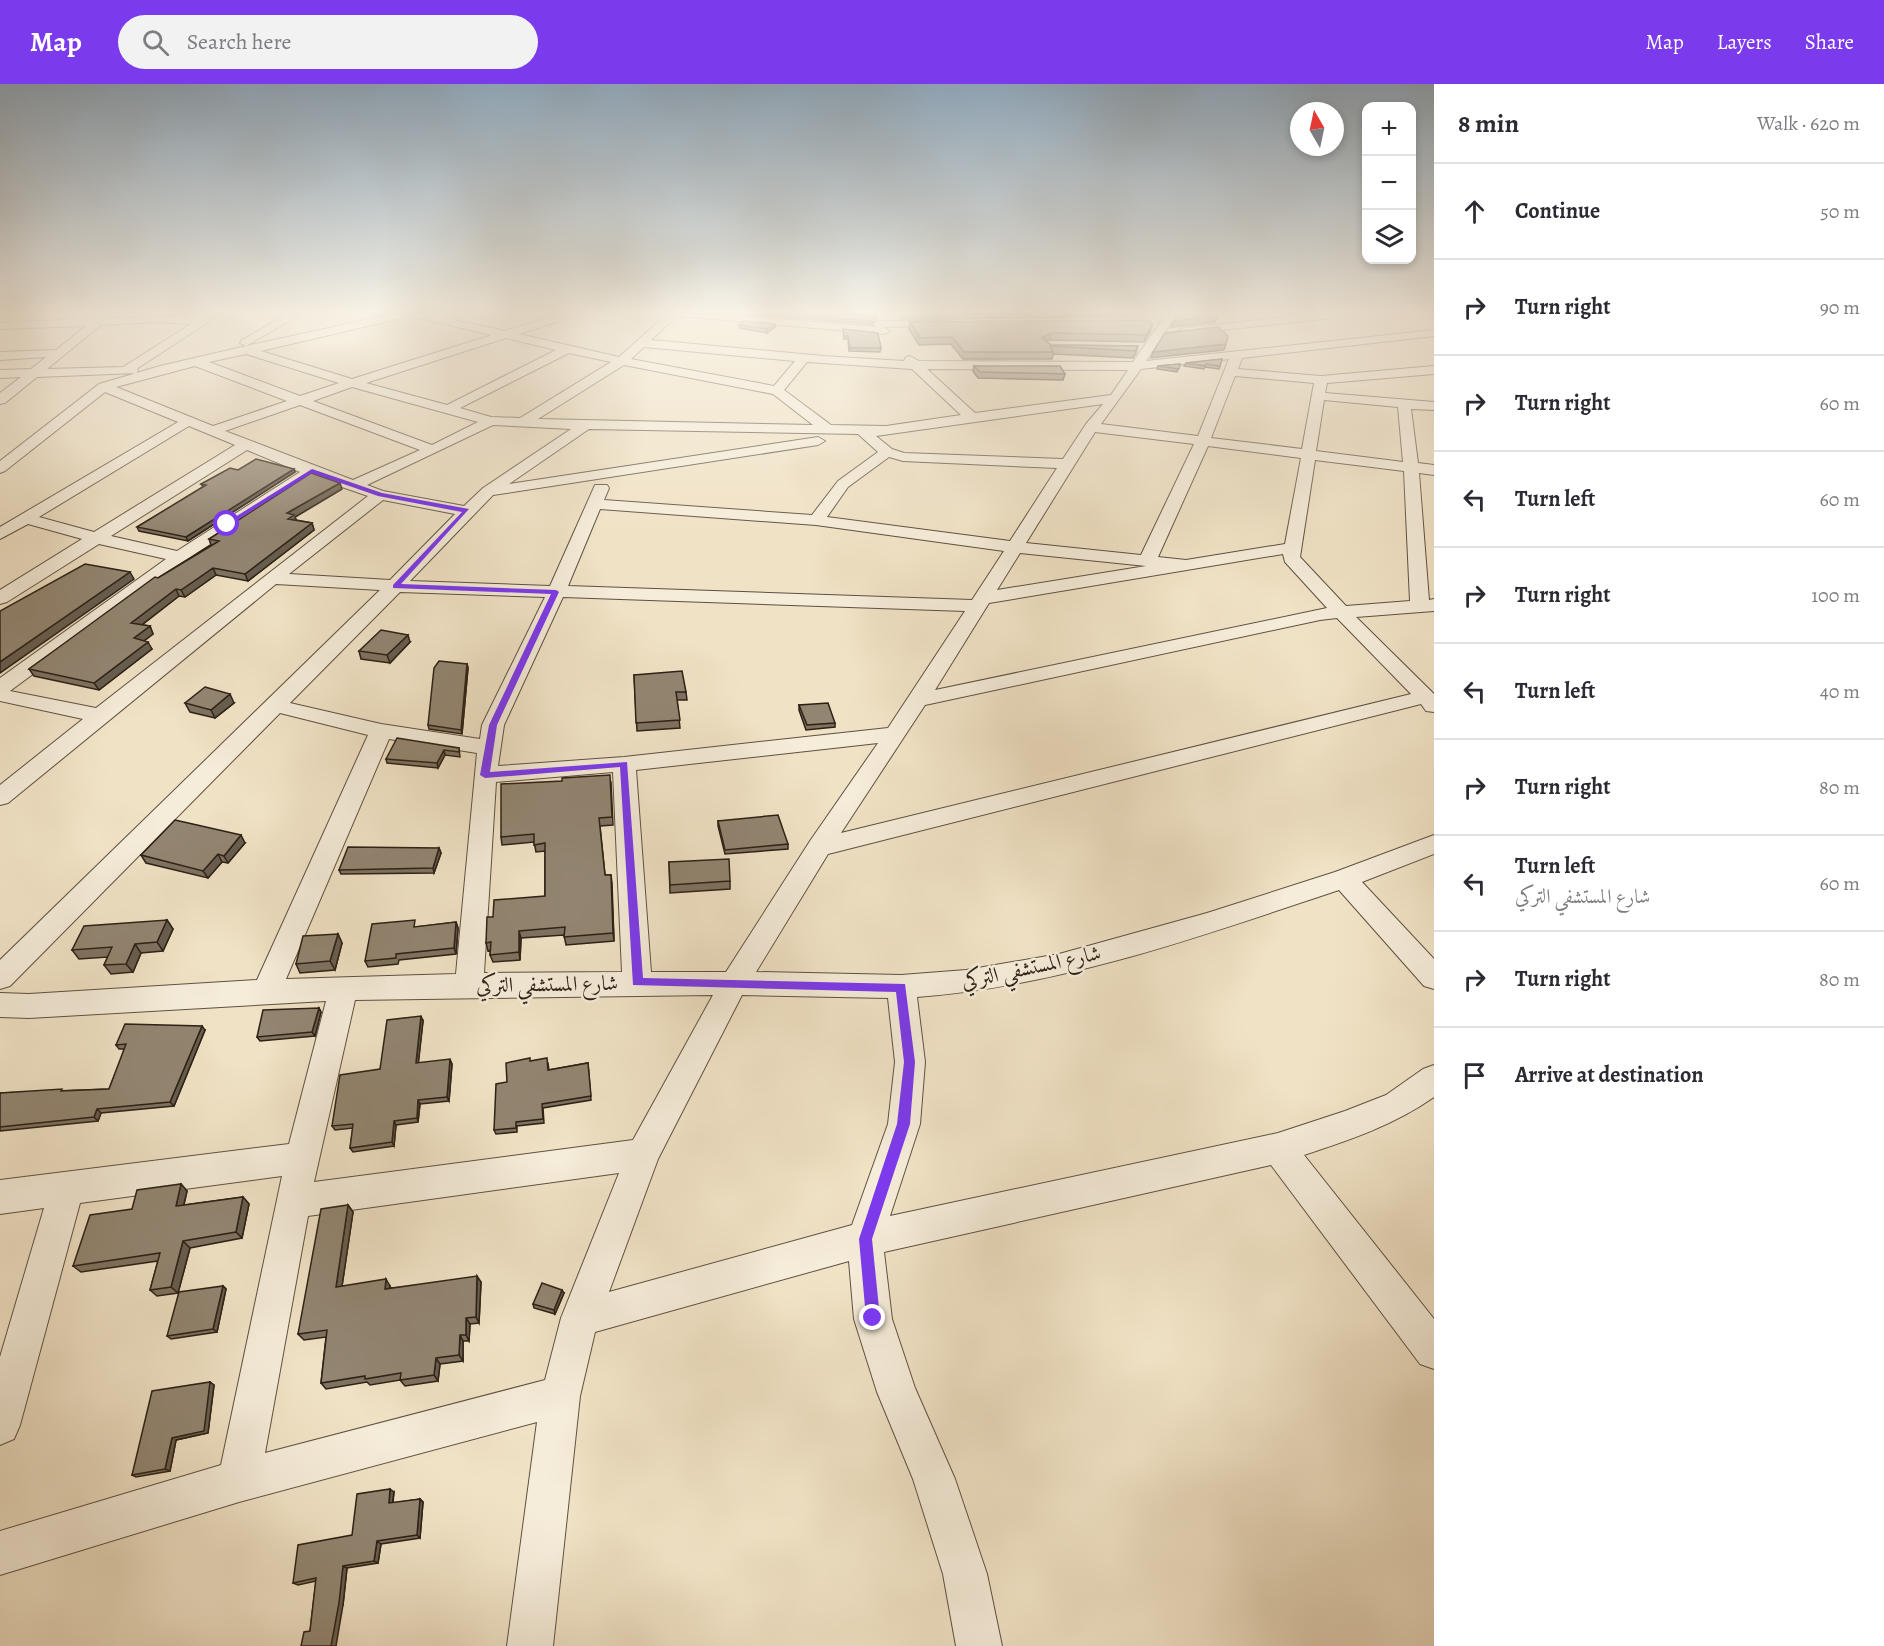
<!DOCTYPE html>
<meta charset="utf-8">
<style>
:root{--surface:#fff;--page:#f2f2f3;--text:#2b2b33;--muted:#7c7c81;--line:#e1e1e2;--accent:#7c3aed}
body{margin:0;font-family:Alegreya,Amiri,serif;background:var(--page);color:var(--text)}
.controls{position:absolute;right:18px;top:18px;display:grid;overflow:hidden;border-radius:12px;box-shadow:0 3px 9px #0003}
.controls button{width:54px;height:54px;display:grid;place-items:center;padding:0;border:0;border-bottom:2px solid var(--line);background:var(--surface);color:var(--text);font:30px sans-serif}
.compass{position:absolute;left:1290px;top:18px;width:54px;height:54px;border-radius:50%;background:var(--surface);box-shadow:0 3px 9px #0003;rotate:351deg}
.stop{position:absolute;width:18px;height:18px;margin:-14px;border:4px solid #7c3aed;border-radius:50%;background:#fff}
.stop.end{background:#7c3aed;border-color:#fff;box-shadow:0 2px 6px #0008}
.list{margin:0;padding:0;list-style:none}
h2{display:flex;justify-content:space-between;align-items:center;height:78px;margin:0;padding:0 24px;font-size:26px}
h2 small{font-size:20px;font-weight:400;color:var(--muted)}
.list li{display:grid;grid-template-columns:39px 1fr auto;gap:18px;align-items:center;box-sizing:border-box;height:96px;padding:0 24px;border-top:2px solid var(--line)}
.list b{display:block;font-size:22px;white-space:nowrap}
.list p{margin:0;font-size:20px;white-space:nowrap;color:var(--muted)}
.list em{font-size:20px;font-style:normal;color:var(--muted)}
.icon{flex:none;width:33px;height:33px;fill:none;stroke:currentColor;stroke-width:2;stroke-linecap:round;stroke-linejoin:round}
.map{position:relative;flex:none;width:1434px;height:1562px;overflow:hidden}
header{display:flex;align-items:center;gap:36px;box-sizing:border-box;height:84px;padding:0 30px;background:var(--accent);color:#fff}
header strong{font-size:28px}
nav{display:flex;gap:33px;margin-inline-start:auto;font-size:21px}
.search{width:420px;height:54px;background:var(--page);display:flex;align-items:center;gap:15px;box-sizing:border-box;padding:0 21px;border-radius:33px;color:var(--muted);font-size:22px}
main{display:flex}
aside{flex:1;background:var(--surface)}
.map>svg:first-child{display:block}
</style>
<header>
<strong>Map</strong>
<div class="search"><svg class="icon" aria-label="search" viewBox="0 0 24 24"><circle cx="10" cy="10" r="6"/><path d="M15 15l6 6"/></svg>Search here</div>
<nav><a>Map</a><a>Layers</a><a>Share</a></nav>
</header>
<main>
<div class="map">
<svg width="1434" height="1562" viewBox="0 0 1434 1562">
<rect width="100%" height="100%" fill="#f0e2c5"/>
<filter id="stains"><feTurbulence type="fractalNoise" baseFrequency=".00333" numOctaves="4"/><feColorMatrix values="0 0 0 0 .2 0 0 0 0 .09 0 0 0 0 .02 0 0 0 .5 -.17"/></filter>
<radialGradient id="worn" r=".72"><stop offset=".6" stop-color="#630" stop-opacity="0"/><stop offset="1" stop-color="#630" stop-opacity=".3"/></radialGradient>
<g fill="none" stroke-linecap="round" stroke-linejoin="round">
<g stroke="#5e5142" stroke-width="2">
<path id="street" d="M288 230H301L246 262 393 230H427L505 247 561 230H576L575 232 519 250 619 273 667 230H716L877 243 873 240 879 237H949L951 239 945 242 882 243 890 247 884 250 677 232 651 256 823 272 904 277 906 273 910 272 919 277 1133 278 1166 230H1177L1146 277 1434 246V252L1242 274 1238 285 1321 292 1434 282V290L1327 299 1325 309 1434 318V326L1411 325 1418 379 1434 381V391L1419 389 1429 516 1434 515V527L1356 533 1434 610V628L1426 627 1421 620 828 770 756 888 901 891 966 886 1059 870 1207 829 1335 788 1434 751V770L1362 798 1434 875V905L1424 902 1339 806C1201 852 1062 902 917 913L925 978 920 1040 890 1132 1278 1049 1345 1027 1386 1011 1423 985 1434 981V1013C1394 1041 1350 1056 1304 1071L1434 1235V1285L1420 1280 1271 1081 884 1168 892 1235 915 1304 955 1395 987 1490 1002 1562H956L943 1490 913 1395 877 1308 854 1235 849 1177 595 1248 580 1312 553 1562H507L537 1338 239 1418 0 1491V1447L221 1381 282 1092 80 1119 20 1341 14 1355 0 1361V1273L44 1124 0 1130V1096L289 1060 326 917 29 934 0 933V909L29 910 257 896 368 651 280 629 10 902 0 905V876L380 506 276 500 8 719 0 721V701L83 635 0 617V594L166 475 99 460 7 518 0 520V506L82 455 28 440 0 455V443L178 338 105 308 5 387 0 389V377L99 300 160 282 246 262 240 259 242 256ZM410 232 492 251 352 295 261 267ZM506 254 556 266 447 321 366 299ZM644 263 795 277 774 302 631 275ZM569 269 611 278 520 334 491 333 460 324ZM246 270 339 299 300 312 209 278ZM1229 275 1198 352 1101 340 1141 285ZM807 278 912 285 961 331 886 342 831 341 784 306ZM624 281 773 310 813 341 538 335ZM195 282 287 317 213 342 116 303ZM927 285 1128 286 1111 311 975 329ZM1235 292 1314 299 1302 365 1211 354ZM352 303 478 338 432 361 313 317ZM1324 316 1398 323 1403 378 1316 367ZM1103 320 1086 340 1063 375 904 369 892 365 876 352ZM300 321 420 366 353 396 225 347ZM493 341 571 345 483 404 464 422 383 407 367 401ZM189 342 235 361 94 448 39 433ZM589 345 858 350 878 368 838 397 812 431 604 416 609 404 607 401H595L550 502 410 497 493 411 818 361 825 357 818 353 509 400ZM1095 348 1194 360 1141 471 1026 459ZM1208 362 1301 374 1285 460 1186 476 1158 473ZM247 366 300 388 177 467 111 452ZM889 373 903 377 1057 384 1010 457 827 433 848 403ZM1315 376 1404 387 1410 517 1346 522 1300 473ZM313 393 368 412 96 624 10 607 198 468ZM383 416 455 430 390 496 289 490ZM600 425 816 441 1004 467 972 516 568 502ZM1020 469 1146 482 997 506ZM1283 470 1285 478 1327 524 935 606 989 519ZM400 508 545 513 482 641 480 655 381 640 290 619ZM563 513 965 527 888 644 624 673 498 682 504 641ZM1337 534 1411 610 841 749 925 621 1320 536ZM389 655 477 669 456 890 286 895ZM878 659 810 757 726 888H651L636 686ZM613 688 622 888 484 889 496 698ZM713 911 633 1056 314 1098 355 916ZM742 911 888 914 895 978 888 1040 852 1141 609 1208 658 1075ZM619 1089 561 1234 545 1296 265 1369 308 1132Z
M1313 230H1346L1340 233 1184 250 1178 247 1184 244Z
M103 231 108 234 207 232 213 235 138 284 137 289 37 293 5 319 0 320V309L21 293 0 294V286L31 285 46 273 0 276V268L56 266 86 242 0 245V239L96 234ZM157 238 191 240 123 283 47 285 101 241Z"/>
</g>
<use href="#street" fill="#f5ecd9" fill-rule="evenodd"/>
</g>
<path fill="#7e7261" stroke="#2d2116" stroke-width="1.5" d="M745 230H876V236L871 240Z
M898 230H1146L1145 233 902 235Z
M910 238 1152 241 1150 248 1144 258 1049 256 1046 258 1051 261 1138 262 1136 269 1133 274 1053 270 1052 275H963L951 260 919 261 909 245Z
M739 241 775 243 767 249 739 244Z
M843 245 881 264 880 268 849 267 848 255H844Z
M1222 275 1219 285 1205 283 1204 285 1184 282 1186 279Z
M1180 280 1177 288 1157 285 1158 282Z
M974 282 1065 290 1063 296 978 294 973 287Z
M294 385 295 388 188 457 139 447 137 443 203 403 201 400 238 386Z
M342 405 295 433 296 436 312 439 314 446 248 497 216 491 185 513 179 512 142 541 150 542 153 550 144 557 152 565 99 606 34 592 29 585 158 494 211 461 209 455Z
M410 558 390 579 361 575 359 567Z
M467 580 468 584 462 650 429 645 428 641Z
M634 591 686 608 687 616H677L680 644 637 647Z
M185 619H234L215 634 190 628Z
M799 621 835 639V643L806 646 799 626Z
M459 664 460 673 445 671 438 684 387 679 386 675Z
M562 697 611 698 613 741 600 742 605 791H611L614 857 566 861 564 851 521 854 520 876 493 878 490 871 491 866 488 867 486 859 493 833 545 812V767L536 768 534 758 502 761 501 753Z
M718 737 788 760V765L725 770 718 742Z
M245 759 228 779 222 778 208 794 146 779 141 771Z
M439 764 441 769 434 789 341 790 339 786Z
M669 778 730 797V805L670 809Z
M167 836 173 845 163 867 141 869 133 888 111 890 104 881 108 873 79 875 72 866Z
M456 838 458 844 456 870 399 876 398 880 368 883 365 877 417 843Z
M338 850 342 859 335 886 300 889 296 880Z
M319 924 321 928 315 952 260 957 257 953Z
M423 937 418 979 452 980 449 1017 420 1020 418 1038 396 1041 394 1062 353 1068 350 1064 353 1044 335 1046 332 1042 380 985Z
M205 946 174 1022 101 1029 98 1037 0 1047V1009L109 1005 125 965H119L116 961Z
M530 977 548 979 549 986 588 979 591 1016 543 1024 544 1039 517 1042V1048L496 1050 494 1046 507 998Z
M181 1100 187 1107 184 1121 243 1113 249 1120 242 1154 190 1164 178 1209 157 1212 150 1206 158 1177 81 1188 73 1182 132 1125Z
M348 1121 353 1128 342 1202H390V1204L481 1198 479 1239 470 1240 469 1257H463V1277L440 1280 438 1297 405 1302 400 1296 370 1301 367 1298 326 1305 321 1299 326 1253 304 1256 298 1250Z
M223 1202 226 1205 217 1248 171 1255 167 1252Z
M564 1209 555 1230 534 1224 533 1220Z
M210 1298 214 1301 208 1349 176 1356 170 1387 136 1393 132 1391Z
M394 1408 393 1419 420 1415 423 1418 420 1454 381 1460 378 1479 347 1484 343 1521 310 1547 316 1497 298 1501 293 1499 352 1451Z"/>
<path fill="#665d4f" stroke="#2d2116" stroke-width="1.5" d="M1218 232 1215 238 1171 243 1173 237Z
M876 233V236L871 240V237Z
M775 240V243L767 249V245Z
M1152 241 1150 248 1144 258 1146 251Z
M1051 249 1049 256 1041 261 1042 254Z
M1226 260 1224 266 1151 274 1153 268Z
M294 385 295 388 188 457 186 453Z
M340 399 342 405 295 433 297 438 290 442 287 429Z
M312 439 314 446 248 497 245 490Z
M213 484 216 491 185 513 181 506Z
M130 488 134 495 0 589V578Z
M176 505 179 512 135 546 131 539Z
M150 542 153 550 137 562 134 554Z
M408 551 410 558 390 579 387 571Z
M148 558 152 565 99 606 94 599Z
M467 580 468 584 462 650 461 646Z
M230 610 234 619 215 634 211 626Z
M444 666 445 671 438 684 437 679Z
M241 751 245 759 228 779 224 772Z
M439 764 441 769 434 789 433 784Z
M218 770 222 778 208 794 203 787Z
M611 791 612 799 614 857 613 849Z
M167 836 173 845 163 867 157 858Z
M456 838 458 844 456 870 454 864Z
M519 847 521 854 520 876 519 868Z
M338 850 342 859 335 886 330 877Z
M135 860 141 869 133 888 126 880Z
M319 924 321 928 315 952 312 948Z
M421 932 423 937 418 983 416 979Z
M202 942 205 946 174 1022 170 1018Z
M450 975 452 980 449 1017 447 1013Z
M418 1016 420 1020 418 1038 417 1034Z
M97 1025 101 1029 98 1037 94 1033Z
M394 1037 396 1041 394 1062 392 1058Z
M181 1100 187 1107 182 1128 176 1122Z
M243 1113 249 1120 242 1154 236 1148Z
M348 1121 353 1128 341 1209 336 1203Z
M183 1157 190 1164 178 1209 171 1203Z
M477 1192 481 1198 479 1239 476 1233Z
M386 1195 390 1202 389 1211 385 1205Z
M223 1202 226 1205 217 1248 213 1245Z
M562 1206 564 1209 555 1230 554 1226Z
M466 1234 470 1240 469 1257 466 1251Z
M460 1251 463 1257V1277L459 1271Z
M436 1274 440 1280 438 1297 434 1291Z
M210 1298 214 1301 208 1349 176 1356 170 1387 165 1385 172 1354Z
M390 1405 394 1408 392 1422 389 1419Z
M420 1415 423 1418 420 1454 417 1451Z
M377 1457 381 1460 378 1479 374 1477Z
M343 1482 347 1484 343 1521 336 1562H331Z"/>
<path fill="#928571" stroke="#2d2116" stroke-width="1.5" d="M782 230H876V233L871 237Z
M1177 230H1218V232L1173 237Z
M1150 236 1152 241 1146 251 1051 249 1042 254 1051 261 1138 262 1135 267 1050 262 1053 268H964L952 253 920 254 910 238Z
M744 237 775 240 767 245 739 241Z
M1218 243 1228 252 1226 260 1153 268 1165 249Z
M843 245 878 249 881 264H850L848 252H844Z
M1222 275 1220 282 1206 280 1205 282 1186 279Z
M1180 280 1179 285 1158 282Z
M974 282H1060L1065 290 980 288Z
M256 375 294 385 186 453 137 443 206 401 201 400 230 384 238 386Z
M311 389 340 399 287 429 294 431 288 435 312 439 245 490 213 484 181 506 176 505 131 539 150 542 134 554 148 558 94 599 29 585 155 493 158 494 219 457 209 455Z
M85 480 130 488 0 578V527Z
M381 546 408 551 387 571 359 567Z
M439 577 467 580 461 646 428 641 434 584Z
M682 587 686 608H676L680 636 636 639 634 591Z
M205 603 230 610 211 626 185 619Z
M828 619 835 639 807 641 799 621Z
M397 654 459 664V668L444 666 437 679 386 675Z
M610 691 612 733 599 734 605 791H611L613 849 564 853 565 843 519 847V868L490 871 491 858 486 859 487 833H493L494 816 545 812V759L534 761V750L501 753V700L562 697V694Z
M778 731 788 760 725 766 718 737Z
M175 736 241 751 224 772 218 770 203 787 141 771Z
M348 763 439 764 433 784 339 786Z
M729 775 730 797 670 801 669 778Z
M167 836 157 858 135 860 126 880 104 881 112 863 72 866 84 842Z
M415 836 414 843 456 838 454 864 396 870V874L365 877 372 840Z
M338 850 330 877 296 880 303 852Z
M319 924 312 948 257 953 263 926Z
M421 932 416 979 450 975 447 1013 418 1016 417 1034 394 1037 392 1058 350 1064 353 1040 332 1042 340 991 380 985 387 936Z
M125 940 202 942 170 1018 97 1025 94 1033 0 1043V1009L62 1005 61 1007 109 1005 126 960 116 961Z
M530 974V977L547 974 548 986 588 979 591 1012 542 1020 543 1035 516 1038V1044L494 1046 496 1000 507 998 506 979Z
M181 1100 176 1122H177L243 1113 236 1148 183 1157 171 1203 150 1206 160 1169 73 1182 90 1131 132 1125 137 1106Z
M348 1121 336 1203 386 1195 385 1205 477 1192 476 1233 466 1234V1251H460L459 1271 436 1274 434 1291 400 1296 401 1289 365 1295V1292L321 1299 327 1246 298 1250 321 1125Z
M542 1199 562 1206 554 1226 533 1220Z
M223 1202 213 1245 167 1252 179 1208Z
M210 1298 204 1347 172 1354 165 1385 132 1391 152 1307Z
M390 1405 389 1419 420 1415 417 1451 377 1457 374 1477 343 1482 339 1519 331 1562H301L304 1548 310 1547 316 1494 293 1499 298 1461 352 1451 357 1410Z"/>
<linearGradient id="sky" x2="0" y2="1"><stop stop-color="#91acc2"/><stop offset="0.51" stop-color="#f8f2e5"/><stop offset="1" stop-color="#f8f2e5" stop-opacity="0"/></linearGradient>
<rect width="1434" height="448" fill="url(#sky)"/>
<path fill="#7c3aed" d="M312 385 382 409 469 425 401 500 556 506 559 508 497 641 490 688 627 678 643 894 905 900 915 978 910 1040 872 1155 880 1234 878 1240 873 1242 868 1240 866 1234 859 1155 897 1040 904 978 896 908 633 901 620 683 485 694 480 691 489 641 551 510 393 504V501L462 428 378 412 312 389 229 441 224 440Z"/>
<g text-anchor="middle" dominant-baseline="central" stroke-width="5" stroke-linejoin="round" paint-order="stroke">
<g font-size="21" fill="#2d2116" stroke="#f5ecd9">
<text transform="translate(1031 883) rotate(-12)">شارع المستشفي التركي</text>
<text transform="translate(547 900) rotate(-1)">شارع المستشفي التركي</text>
</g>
</g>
<rect width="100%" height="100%" filter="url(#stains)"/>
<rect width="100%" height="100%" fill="url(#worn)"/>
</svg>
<div class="controls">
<button>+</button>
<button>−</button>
<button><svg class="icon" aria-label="layers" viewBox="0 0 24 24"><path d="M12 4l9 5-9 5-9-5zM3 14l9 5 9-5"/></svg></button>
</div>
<svg class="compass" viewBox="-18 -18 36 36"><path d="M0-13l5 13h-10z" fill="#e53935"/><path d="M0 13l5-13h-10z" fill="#7c7c81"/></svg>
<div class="stop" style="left:227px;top:440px"></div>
<div class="stop end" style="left:873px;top:1234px"></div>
</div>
<aside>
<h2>8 min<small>Walk · 620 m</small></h2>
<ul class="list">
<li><svg class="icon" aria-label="ahead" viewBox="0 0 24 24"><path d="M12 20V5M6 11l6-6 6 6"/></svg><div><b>Continue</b></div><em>50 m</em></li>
<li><svg class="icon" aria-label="right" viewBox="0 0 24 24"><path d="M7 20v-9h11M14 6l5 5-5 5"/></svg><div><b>Turn right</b></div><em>90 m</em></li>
<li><svg class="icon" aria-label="right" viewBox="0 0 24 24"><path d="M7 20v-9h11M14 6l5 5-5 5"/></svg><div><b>Turn right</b></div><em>60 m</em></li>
<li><svg class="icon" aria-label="left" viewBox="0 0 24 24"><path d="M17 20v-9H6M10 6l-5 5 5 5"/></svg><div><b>Turn left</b></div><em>60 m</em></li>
<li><svg class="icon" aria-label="right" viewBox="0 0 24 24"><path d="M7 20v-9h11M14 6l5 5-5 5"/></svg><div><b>Turn right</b></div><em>100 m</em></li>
<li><svg class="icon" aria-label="left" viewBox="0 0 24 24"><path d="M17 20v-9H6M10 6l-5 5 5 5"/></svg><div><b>Turn left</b></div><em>40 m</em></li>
<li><svg class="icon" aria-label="right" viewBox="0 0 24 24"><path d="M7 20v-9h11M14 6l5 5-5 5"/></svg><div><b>Turn right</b></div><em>80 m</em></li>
<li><svg class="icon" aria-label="left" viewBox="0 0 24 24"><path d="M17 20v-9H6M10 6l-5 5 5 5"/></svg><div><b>Turn left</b><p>شارع المستشفي التركي</p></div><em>60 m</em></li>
<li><svg class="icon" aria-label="right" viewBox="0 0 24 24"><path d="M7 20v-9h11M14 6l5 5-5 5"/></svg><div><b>Turn right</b></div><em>80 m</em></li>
<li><svg class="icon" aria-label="arrive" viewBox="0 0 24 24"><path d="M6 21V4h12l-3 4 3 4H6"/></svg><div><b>Arrive at destination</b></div></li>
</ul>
</aside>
</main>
